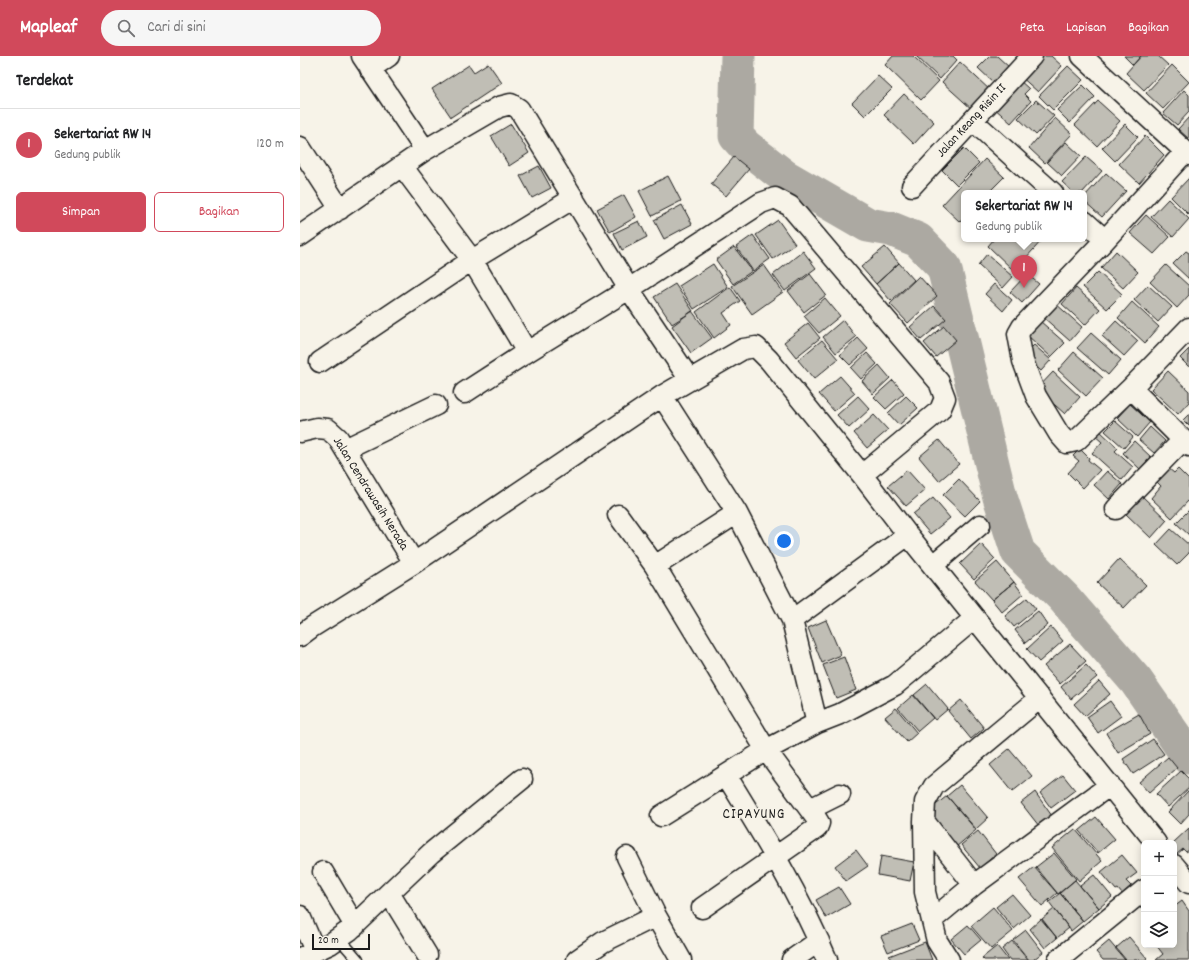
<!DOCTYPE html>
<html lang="id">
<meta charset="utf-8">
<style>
:root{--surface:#fff;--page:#f6f6f6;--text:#202124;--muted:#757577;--line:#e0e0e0;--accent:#d1495b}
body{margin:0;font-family:Dekko,sans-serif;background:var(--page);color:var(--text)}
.controls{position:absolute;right:12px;bottom:12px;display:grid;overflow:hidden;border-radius:6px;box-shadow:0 2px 10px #0003}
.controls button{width:36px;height:36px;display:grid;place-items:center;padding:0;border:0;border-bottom:1px solid var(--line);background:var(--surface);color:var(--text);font:20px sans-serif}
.scale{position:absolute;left:12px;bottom:10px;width:58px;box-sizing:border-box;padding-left:4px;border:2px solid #1c1c1c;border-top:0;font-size:11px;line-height:14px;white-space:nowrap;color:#1c1c1c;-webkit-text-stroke:3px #f7f3e8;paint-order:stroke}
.you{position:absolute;left:484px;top:485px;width:14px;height:14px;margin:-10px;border:3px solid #fff;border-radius:50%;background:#1a73e8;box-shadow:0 0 0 6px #1a73e833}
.badge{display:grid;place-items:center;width:26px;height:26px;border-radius:50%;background:var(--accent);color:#fff;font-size:13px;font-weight:700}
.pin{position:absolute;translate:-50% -33px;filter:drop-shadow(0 1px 2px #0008)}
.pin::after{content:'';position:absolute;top:21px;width:14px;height:12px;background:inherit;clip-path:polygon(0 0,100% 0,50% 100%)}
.popup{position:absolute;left:661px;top:134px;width:126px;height:52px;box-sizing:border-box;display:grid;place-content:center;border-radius:6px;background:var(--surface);filter:drop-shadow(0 1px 3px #0005);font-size:13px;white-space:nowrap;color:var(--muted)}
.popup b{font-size:15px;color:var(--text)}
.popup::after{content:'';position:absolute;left:50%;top:100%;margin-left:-8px;border:8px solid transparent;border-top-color:var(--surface)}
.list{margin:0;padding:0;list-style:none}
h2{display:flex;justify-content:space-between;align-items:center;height:52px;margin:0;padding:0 16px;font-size:17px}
h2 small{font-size:13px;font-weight:400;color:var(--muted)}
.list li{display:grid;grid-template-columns:26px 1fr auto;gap:12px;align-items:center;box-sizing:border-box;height:72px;padding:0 16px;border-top:1px solid var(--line)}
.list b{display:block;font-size:15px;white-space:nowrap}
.list p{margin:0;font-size:13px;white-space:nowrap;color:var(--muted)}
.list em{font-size:13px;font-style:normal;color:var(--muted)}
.actions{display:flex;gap:8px;padding:12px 16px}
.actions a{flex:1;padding:9px 0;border:1px solid var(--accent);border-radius:6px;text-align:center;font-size:14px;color:var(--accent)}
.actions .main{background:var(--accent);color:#fff}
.icon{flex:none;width:22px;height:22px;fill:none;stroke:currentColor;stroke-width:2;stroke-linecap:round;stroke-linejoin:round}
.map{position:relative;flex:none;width:889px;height:904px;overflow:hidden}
header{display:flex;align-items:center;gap:24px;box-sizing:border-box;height:56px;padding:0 20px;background:var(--accent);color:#fff}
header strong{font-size:19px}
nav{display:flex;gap:22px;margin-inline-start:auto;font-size:14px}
.search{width:280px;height:36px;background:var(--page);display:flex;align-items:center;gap:10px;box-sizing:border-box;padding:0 14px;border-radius:22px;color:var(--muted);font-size:15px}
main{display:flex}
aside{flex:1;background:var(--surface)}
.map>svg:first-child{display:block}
</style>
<header>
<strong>Mapleaf</strong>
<div class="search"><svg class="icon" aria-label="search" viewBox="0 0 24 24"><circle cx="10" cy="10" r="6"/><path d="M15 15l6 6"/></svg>Cari di sini</div>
<nav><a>Peta</a><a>Lapisan</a><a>Bagikan</a></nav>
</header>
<main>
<aside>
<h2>Terdekat<small></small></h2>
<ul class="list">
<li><span class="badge">1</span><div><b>Sekertariat RW 14</b><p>Gedung publik</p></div><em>120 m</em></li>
</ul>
<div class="actions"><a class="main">Simpan</a><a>Bagikan</a></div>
</aside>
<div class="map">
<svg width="889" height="904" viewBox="0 0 889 904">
<rect width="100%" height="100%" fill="#f7f3e8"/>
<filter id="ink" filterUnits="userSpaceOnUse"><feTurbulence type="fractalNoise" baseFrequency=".025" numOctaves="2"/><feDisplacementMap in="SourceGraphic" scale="8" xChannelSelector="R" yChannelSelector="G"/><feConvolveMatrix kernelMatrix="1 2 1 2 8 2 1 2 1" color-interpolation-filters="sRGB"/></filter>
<g filter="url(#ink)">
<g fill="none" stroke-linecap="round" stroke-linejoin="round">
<path stroke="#aca9a2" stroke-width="35" d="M438 0 436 80 445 90 485 121 568 169 591 173 618 184 644 211 700 441 718 496 763 541 836 625 889 701"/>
</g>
<path fill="#c0beb5" stroke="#1c1c1c" d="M593 0H613L639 25 621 44 585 9Z
M616 0H653L657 4 640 23Z
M690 0H697L710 12 695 28 678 12Z
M737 0H751L762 10 738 36 719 19Z
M824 0H841L833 9Z
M841 0H858L868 9 844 34 826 17Z
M660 6 692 36 674 55 642 26Z
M188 7 202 27 151 61 132 33 169 9 174 16Z
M872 9 889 26 863 53 846 37Z
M768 10 783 24 753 54 739 40Z
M578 20 592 33 565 60 552 47Z
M718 23 729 33 724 38 731 45 711 67 693 51Z
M783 29 795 41 770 67 757 54Z
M884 34 889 39V56L877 69 863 57Z
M604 38 634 66 614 88 584 59Z
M736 44 754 60 736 79 718 62Z
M798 45 820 65 797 90 775 69Z
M889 61V83L878 73Z
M755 62 772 78 745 107 729 92Z
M211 68 229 97 209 110 191 80Z
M825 68 838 81 815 105 802 92Z
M845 80 864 99 839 127 819 108Z
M766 86 781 100 762 120 747 106Z
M664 92 679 107 657 129 642 114Z
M434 101 449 113 426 140 411 128Z
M786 101 802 115 782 137H774L762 126Z
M685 103 704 121 688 137H664V162L660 166 642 149Z
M239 110 251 132 232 142 220 120Z
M806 117 826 135 802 161 784 145V141Z
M368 120 381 145 352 160 339 135Z
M889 122V159L871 141Z
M324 139 336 161 310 176 297 153Z
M868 143 889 163 873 181 851 161Z
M382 149 392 168 364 183 354 164Z
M846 159 870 181 854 198 830 177Z
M478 164 495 188 473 203 456 179Z
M339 165 347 181 322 194 314 177Z
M453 179 470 203 453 215 436 191Z
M694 183H743L714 215 688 190Z
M434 191 452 215 433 228 416 204Z
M585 191 599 207 576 228 561 211Z
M503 195 516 212 485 235 473 219Z
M816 195 838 216 823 232 801 212Z
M886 195 889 197V223L873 208Z
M687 198 713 221 703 232 678 209Z
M599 207 614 224 591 245 576 228Z
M413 208 428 231 394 253 379 230Z
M464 209 483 236 452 258 432 230Z
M866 209 889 230V239L877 252 850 226Z
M798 216 822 238 807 253 783 231Z
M510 218 526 239 504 256 488 235Z
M727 218 739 228 722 247 710 236Z
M619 220 637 240 608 267 590 248Z
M375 228 393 255 372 268 354 241Z
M694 228 712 244 703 255 685 238Z
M848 229 872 251 858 266 834 244Z
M430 231 440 245 423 257 431 269 414 282 396 256Z
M776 232 800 253 785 269 762 248Z
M525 242 540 260 519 277 504 260Z
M832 246 859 271 845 287 818 262Z
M755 247 782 271 770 285 743 261Z
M634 250 646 263 621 284 610 271Z
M392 255 412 282 391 297 372 270Z
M543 264 556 281 536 297 523 281Z
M740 265 765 287 751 301 727 279Z
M816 265 838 285 824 300 802 280Z
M508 267 520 282 496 301 484 286Z
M644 270 656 284 636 301 624 287Z
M791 277 821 304 808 319 777 292Z
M558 282 568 293 550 309 540 299Z
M522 284 538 303 514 323 498 304Z
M734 289 751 304 741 315 724 299Z
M889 293V311L880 302Z
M774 296 803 322 786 340 758 314Z
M567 297 577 308 561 323 551 312Z
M579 309 590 322 573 338 562 325Z
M868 315 889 335V346L878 358 851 333Z
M753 316 780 341 765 358 737 333Z
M540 320 555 337 534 355 519 338Z
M593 324 604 337 586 353 574 341Z
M558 340 570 353 549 372 537 359Z
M606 340 618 352 599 369 588 357Z
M830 348 850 366 837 381 817 362Z
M889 358V370L883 364Z
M574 359 588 374 567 392 554 377Z
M815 365 833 381 824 392 805 375Z
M850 371 865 385 854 397 839 384Z
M799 374 818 392 815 395 833 411 822 424 792 397 802 386 794 379Z
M639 384 659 408 639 425 619 401Z
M834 385 851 401 840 413 823 397Z
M780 393 789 402 788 404 800 414 783 432 768 417 779 405 773 400Z
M868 412 874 417 878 413 889 424V444L872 462 851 442 861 430 856 425Z
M607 414 625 434 606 450 588 430Z
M807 415 822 428 809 443 794 429Z
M659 423 680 445 665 460 643 439Z
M842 440 867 464 851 482 825 457Z
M633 442 650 462 630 478 613 458Z
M889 454V479L876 467Z
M871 473 889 489V497L877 509 856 489Z
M681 488 695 503 674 523 660 508Z
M819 503 846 529 824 552 797 527Z
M697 506 714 526 692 544 675 525Z
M714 526 723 538 702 556 692 544Z
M727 542 736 553 714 571 705 560Z
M738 555 748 569 725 587 715 574Z
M526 564 541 599 522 607 508 572Z
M751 571 763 585 739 606 727 593Z
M770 588 786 605 760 628 744 610Z
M544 601 556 634 536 642 523 609Z
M786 609 797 621 771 643 761 631Z
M799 625 810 638 785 660 774 648Z
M627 628 648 653 635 664 614 639Z
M613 639 633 662 618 675 598 652Z
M661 644 684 672 671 683 648 655Z
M810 645 821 660 798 677 787 661Z
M596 652 617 677 607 686 585 661Z
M839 658 850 678 818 697 806 677Z
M853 683 864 698 833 718 823 703Z
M709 693 732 720 712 736 690 709Z
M868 701 877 712 849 737 839 726Z
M881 715 889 723V732L868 751 856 738Z
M763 719 775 734 751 752 740 737Z
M660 729 688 762 676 773 647 740Z
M889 734V758L880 768 868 756Z
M735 736 752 760 739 770 721 747Z
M647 740 676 774 656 791 627 756Z
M796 761 815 783 798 797 779 775Z
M889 772V794L886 796 883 793 876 799 874 797 873 787Z
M775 773 802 805 779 825 752 792Z
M678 775 696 798 680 812 661 789Z
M556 794 568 810 546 825 535 810Z
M754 797 776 823 758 838 736 811Z
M822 799 837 817 826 825 831 830 822 838 818 833 816 834 801 816Z
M581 800 614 806 610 825 578 819Z
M734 811 757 837 742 850 719 823Z
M794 819 812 841 799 852 780 830Z
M775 824 799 852 783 865 760 837Z
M539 831 550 848 526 862 516 844Z
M760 837 783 865 771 875 749 846Z
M712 838 730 859 714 873 696 851Z
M882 845 889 855V904H856L863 898 856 889H874V851Z
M693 851 713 875 691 893 671 870Z
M754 853 769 872 757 882 742 863Z
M741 863 757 882 745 892 730 873Z
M612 868 619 884 588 896 581 880Z
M668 869 681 884 664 898 651 883Z
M726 874 743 896 733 904H729L713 884Z
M829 881 847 902 845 904H826L816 892Z
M712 885 728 904H710L702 893Z
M809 885 825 904H803L796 896Z
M625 886 632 904H591L589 900Z
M697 890 708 904H684L682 902Z"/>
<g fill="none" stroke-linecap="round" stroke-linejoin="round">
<g stroke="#1c1c1c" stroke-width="13">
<path id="service" d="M39 882 58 904"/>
</g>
<g stroke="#1c1c1c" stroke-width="23">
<path id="minor" d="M62 0 125 94
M782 0 889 99
M70 13 89 0
M682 73 753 137
M0 91 40 153
M885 96 805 184 722 271 718 278 723 305 736 340 759 378 767 387 776 385 831 332 889 272
M102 110 172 204 227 296
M612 130 732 0
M784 165 805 184
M0 180 125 94 199 51 211 48 219 53 329 233 461 147 475 142 490 150 639 326 645 342 640 354 562 419
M20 306 172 204 274 142
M831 332 889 390
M164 337 227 296 329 233 390 324
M362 340 437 457 492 564 608 479
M0 376 17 372 28 373 38 382 114 507
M45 393 136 349
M816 453 883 384
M318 459 355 510 466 694 516 762 519 767 517 772 402 852
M633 509 680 469
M355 510 437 457
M492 564 517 667
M0 580 12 571 114 507 362 340 443 293 456 291 469 304 562 419 608 479 856 787
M426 719C463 779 500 839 527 904
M510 753 540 738
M361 760 466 694 517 667 540 658 595 629 675 562
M624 765 674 829 810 729
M327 801 356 860 381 904
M874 809 889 827
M23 816 55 870
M89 837 127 899
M0 860 15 895
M632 864 674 829
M0 902 30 888 50 874 131 797 222 723
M277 904 303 886 356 860
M492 904 519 885
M649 904 637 885 625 836 624 765 625 746 634 730 740 642
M758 904 844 834"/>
</g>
<use href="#service" stroke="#f7f3e8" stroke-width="10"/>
<use href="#minor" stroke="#f7f3e8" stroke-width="20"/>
</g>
</g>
<g text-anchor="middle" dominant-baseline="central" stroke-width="3.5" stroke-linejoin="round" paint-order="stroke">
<g font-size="13" fill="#1c1c1c" stroke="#f7f3e8">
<text transform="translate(672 65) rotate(-47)">Jalan Keang Risin II</text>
<text transform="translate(70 438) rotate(58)">Jalan Cendrawasih Nerada</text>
</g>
<g font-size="15" letter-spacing="1" fill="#1c1c1c" stroke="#f7f3e8">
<text x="454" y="759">CIPAYUNG</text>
</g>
</g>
</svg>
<div class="controls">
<button>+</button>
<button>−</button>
<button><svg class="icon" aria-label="layers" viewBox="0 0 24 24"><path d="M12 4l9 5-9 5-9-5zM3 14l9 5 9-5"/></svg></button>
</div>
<div class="scale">20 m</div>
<div class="you"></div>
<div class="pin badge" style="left:724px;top:232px">1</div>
<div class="popup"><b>Sekertariat RW 14</b>Gedung publik</div>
</div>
</main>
